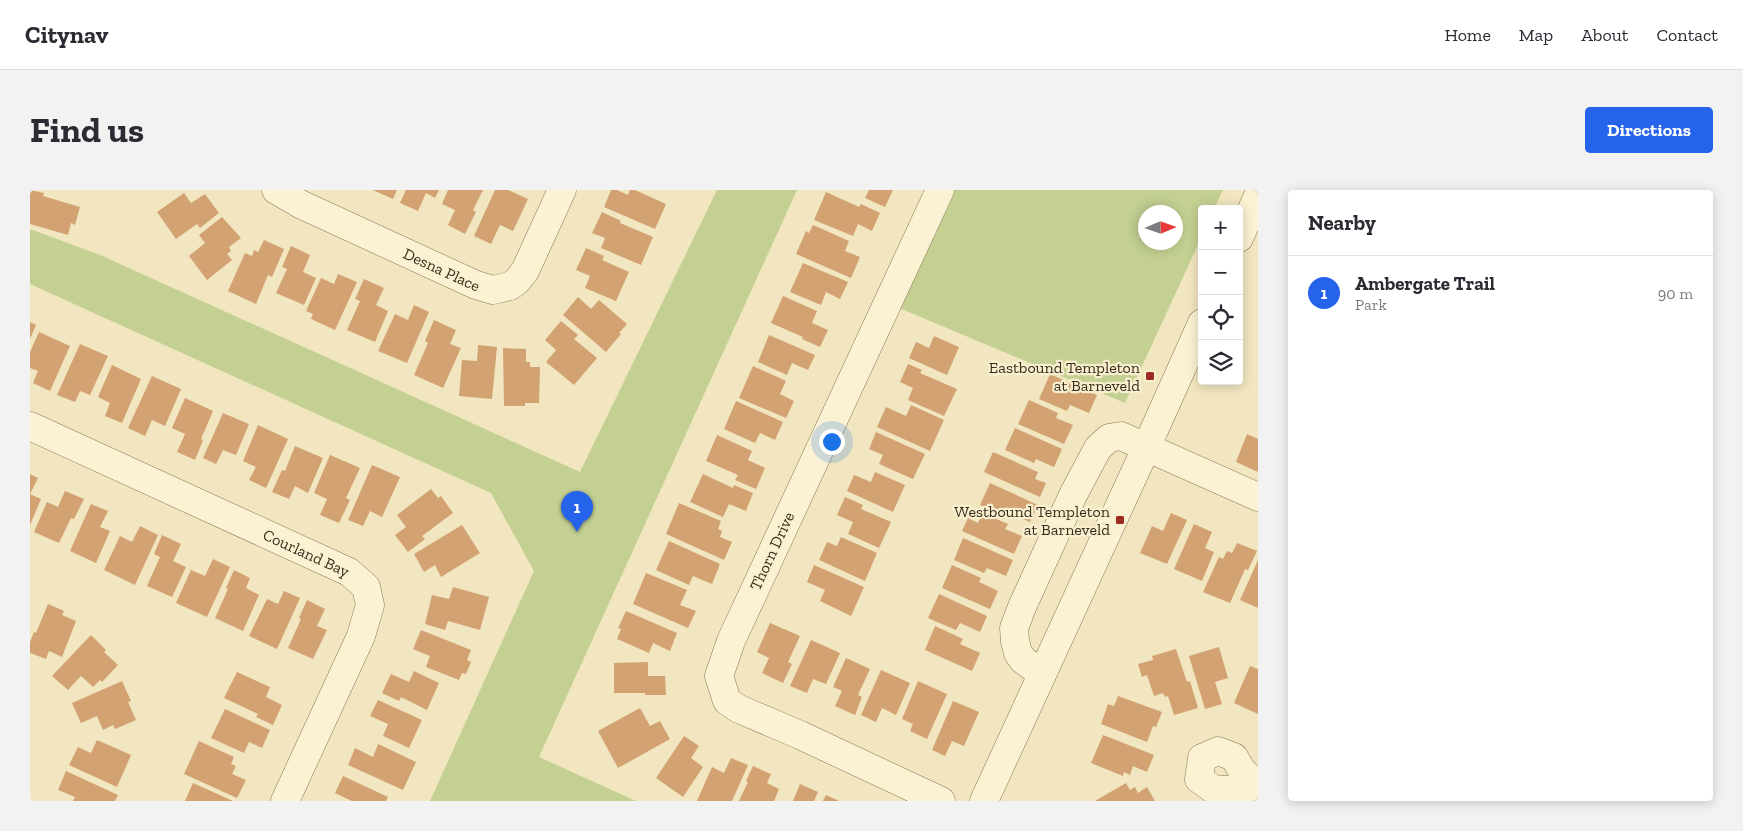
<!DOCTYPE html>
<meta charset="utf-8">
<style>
:root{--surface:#fff;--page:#f2f2f3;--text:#2b2b33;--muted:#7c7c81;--line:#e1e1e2;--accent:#2563eb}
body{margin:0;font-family:"Zilla Slab",serif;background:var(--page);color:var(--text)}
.controls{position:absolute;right:15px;top:15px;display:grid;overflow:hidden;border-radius:5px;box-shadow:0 2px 12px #0003}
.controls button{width:45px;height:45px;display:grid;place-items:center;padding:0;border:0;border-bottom:1px solid var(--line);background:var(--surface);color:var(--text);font:25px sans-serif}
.compass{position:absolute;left:1108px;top:15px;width:45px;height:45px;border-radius:50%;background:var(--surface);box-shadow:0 2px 12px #0003;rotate:88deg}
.you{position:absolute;left:801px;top:251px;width:18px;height:18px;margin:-12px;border:4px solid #fff;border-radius:50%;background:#1a73e8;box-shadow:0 0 0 8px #1a73e833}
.badge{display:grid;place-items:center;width:32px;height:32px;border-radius:50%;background:var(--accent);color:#fff;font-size:16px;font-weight:700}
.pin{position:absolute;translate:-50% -41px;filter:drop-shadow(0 1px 2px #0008)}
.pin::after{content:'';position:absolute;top:26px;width:18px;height:15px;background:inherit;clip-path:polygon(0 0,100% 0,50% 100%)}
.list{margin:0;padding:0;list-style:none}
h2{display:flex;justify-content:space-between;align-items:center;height:65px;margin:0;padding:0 20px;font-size:21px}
h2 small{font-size:16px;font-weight:400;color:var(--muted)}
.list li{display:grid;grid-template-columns:32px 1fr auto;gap:15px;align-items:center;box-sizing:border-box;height:75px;padding:0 20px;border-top:1px solid var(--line)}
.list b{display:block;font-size:19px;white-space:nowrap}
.list p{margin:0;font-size:16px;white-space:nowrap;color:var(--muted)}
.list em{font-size:16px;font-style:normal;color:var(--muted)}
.icon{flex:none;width:28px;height:28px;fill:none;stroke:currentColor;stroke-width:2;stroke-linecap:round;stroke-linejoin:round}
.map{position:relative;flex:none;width:1228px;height:611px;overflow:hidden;border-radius:5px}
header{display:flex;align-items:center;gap:30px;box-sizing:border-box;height:70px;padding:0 25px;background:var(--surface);border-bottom:1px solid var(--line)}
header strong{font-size:24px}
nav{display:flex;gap:28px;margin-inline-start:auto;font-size:18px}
.intro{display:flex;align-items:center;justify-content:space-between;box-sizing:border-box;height:120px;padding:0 30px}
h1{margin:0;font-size:35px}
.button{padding:12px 22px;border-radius:5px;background:var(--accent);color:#fff;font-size:18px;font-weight:700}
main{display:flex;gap:30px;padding:0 30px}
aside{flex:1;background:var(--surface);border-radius:5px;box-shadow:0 2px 12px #0003}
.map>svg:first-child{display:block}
</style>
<header>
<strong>Citynav</strong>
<nav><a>Home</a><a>Map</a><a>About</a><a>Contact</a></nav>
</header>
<div class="intro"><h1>Find us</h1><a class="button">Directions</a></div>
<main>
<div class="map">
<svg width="1228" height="611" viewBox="0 0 1228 611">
<rect width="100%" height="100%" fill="#f1e6bf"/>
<path fill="#c3d092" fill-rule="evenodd" d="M687 0H767L509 567 606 611H400L504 381 461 303 0 94V39L70 65 550 282Z
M921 0H1193L1184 19H1172V46L1095 213 867 117ZM1116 22H1146V52H1116Z"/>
<path fill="#d2a272" d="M0 0 14 3 13 6 50 17 45 35 41 33 38 45 0 34Z
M343 0H367L363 9Z
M376 0H409L405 8 396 3 388 21 370 13Z
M418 0H453L443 20 446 22 435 44 418 35 425 20 412 14Z
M465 0H478L498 9 483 41 470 35 461 54 444 46Z
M581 0H587L598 5 600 0H605L636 14 625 39 574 17Z
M839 0H863L855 17 835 8Z
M796 2 829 17 831 14 850 23 842 41 828 34 823 46 784 30Z
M154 3 161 13 175 4 189 23 170 38 167 34 146 49 127 22Z
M572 22 591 31 590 33 623 47 611 75 571 58 575 48 562 43Z
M192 27 211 48 199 57 201 61 197 64 202 70 177 90 159 66 175 53 169 45Z
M783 35 819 51 815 61 830 67 821 88 766 64 776 41 779 43Z
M234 50 254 59 242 87 238 85 226 114 198 101 215 63 222 66 224 60 228 62Z
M261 56 280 65 273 82 286 88 274 115 246 103 257 79 252 77Z
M556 58 574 66 572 70 599 82 586 111 555 98 560 86 546 80Z
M773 73 818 92 810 109 796 102 791 115 760 102Z
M308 84 327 92 305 140 281 129 283 124 276 121 291 88 304 94Z
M334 89 354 98 346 115 358 121 345 152 317 140 330 111 325 109Z
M753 106 787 121 782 133 798 140 790 157 772 149 773 147 741 133Z
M548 107 561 119 569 110 597 134 589 143 591 144 576 162 533 125Z
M384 115 399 122 377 173 348 161 365 124 378 130Z
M404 130 426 140 420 154 431 158 413 198 384 185 398 153 395 151Z
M531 131 548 145 544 149 567 168 544 195 516 172 526 160 515 150Z
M0 132 6 135 0 149Z
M9 142 40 156 20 201 3 193 8 181 0 178V162Z
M739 145 785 165 778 180 762 173 757 185 728 172Z
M904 146 929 157 917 185 879 168 886 152 899 158Z
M50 154 78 166 60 205 50 201 45 212 27 205Z
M448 155 467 157 462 209 429 206 432 170 447 171Z
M473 158 496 159V172H500V177H510L509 213H495V216H474Z
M878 174 892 180 890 183 927 199 914 226 878 210 883 198 870 192Z
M82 175 111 189 92 233 75 226 80 213 68 207Z
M723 176 756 191 750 204 764 211 756 228 709 208Z
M1020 184 1067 205 1059 223 1040 215 1037 221 1009 209Z
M122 186 151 199 135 236 122 230 115 246 98 238Z
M155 208 183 221 171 249 173 250 165 270 147 262 155 244 142 238Z
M999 210 1028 223 1026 228 1043 235 1034 254 988 234Z
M706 211 753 232 745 250 730 243 725 253 694 239Z
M881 215 914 230 900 261 847 237 856 217 876 226Z
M193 223 219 234 206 265 193 260 186 274 173 268Z
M228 235 258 249 236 298 219 290 226 277 213 271Z
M985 238 1032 259 1024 277 1006 269 1004 273 975 260Z
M846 242 895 264 883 289 849 274 853 265 839 259Z
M1217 244 1228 249V282L1206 272Z
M687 245 722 261 718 270 735 278 726 299 705 290 708 285 676 271Z
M265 256 293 268 278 303 265 296 259 309 242 302 252 280 255 281Z
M963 262 1008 282 1005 289 1016 293 1010 307 954 282Z
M300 265 330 278 316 308 320 310 309 333 290 325 297 309 284 303Z
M342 275 370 287 352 327 340 321 333 336 318 330Z
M845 282 875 295 863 322 817 301 824 285 841 292Z
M0 284 8 288 0 304 11 309 0 335Z
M673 284 703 298 704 295 723 303 716 321 699 314 693 327 660 312Z
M960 293 1008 315 1000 332 981 324 979 328 950 315Z
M401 299 408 308 411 306 423 323 392 346 395 349 378 362 365 345 376 337 367 325Z
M35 301 54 309 44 329 41 328 29 353 4 342 17 312 28 317Z
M815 307 833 315 831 319 861 332 849 358 818 344 823 332 807 325Z
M649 313 691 331 688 339 692 341 690 347 702 352 694 370 636 344Z
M61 314 78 321 70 337 80 341 66 373 40 361Z
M952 323 978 334 975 339 992 346 984 364 932 341 938 328 948 333Z
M1141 323 1157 330 1137 374 1110 363 1122 336 1133 341Z
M1164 334 1182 342 1175 358 1184 362 1172 391 1144 379Z
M432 335 450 363 411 387 405 375 394 382 384 364Z
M110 336 128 345 105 395 74 380 90 346 102 352Z
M132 345 151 354 143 371 156 377 142 407 117 396 130 367 124 364Z
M811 347 847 363 835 391 789 370 797 352 807 356Z
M933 348 983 370 976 386 957 378 954 383 924 370Z
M639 351 690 374 682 394 663 386 659 395 626 380Z
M1207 353 1227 361 1218 380 1215 379 1200 413 1173 402 1189 367 1193 369 1197 361 1202 363Z
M183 369 200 377 177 427 146 413 161 380 175 386Z
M1228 370V418L1210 410Z
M784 375 834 397 821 426 790 411 795 400 777 392Z
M922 375 951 388 949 392 968 401 960 419 912 398Z
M204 380 220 388 216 398 229 405 213 441 185 428 198 399 196 398Z
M616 383 657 400 650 415 666 421 658 438 603 414Z
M423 397 459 407 450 440 418 431 415 440 395 434 402 405 419 409Z
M254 401 270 408 247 459 219 446 237 409 248 414Z
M909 404 957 426 950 442 930 433 926 440 898 428Z
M277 410 295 419 287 436 297 440 283 469 258 458 271 429 269 428Z
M18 414 34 421 32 425 46 431 32 467 19 461 16 469 0 463V452L4 442 6 443Z
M596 421 647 443 640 461 623 453 619 463 587 449 591 439 588 438Z
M740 433 770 446 758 472 762 474 753 493 732 483 739 468 727 462Z
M905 436 933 449 930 454 950 463 942 481 895 460Z
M391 440 441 460 437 470 441 472 436 484 432 483 429 490 396 477 400 466 383 459Z
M61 445 76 460 74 462 88 475 72 492 70 490 63 497 51 486 38 500 22 486Z
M781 450 810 463 796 494 783 489 777 503 760 496Z
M1189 457 1198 488 1185 492 1192 514 1175 519 1159 466Z
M1146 459 1157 492 1160 491 1168 518 1144 525 1138 506 1135 507 1133 503 1124 506 1117 485 1112 487 1108 474 1123 470 1122 466Z
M816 468 840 479 828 505 832 507 825 525 805 516 812 501 803 497Z
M618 472V486H635L636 505H615V503H584V473Z
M1220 476 1228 479V524L1204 513Z
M851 480 880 493 866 525 852 518 846 532 831 525Z
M384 481 409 493 397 520 371 507 369 511 352 503 361 484 379 492Z
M207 482 240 497 236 507 252 515 243 535 226 527 228 524 194 508Z
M92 491 101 511 98 512 106 530 85 539 83 535 73 540 67 526 51 533 42 513Z
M888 491 917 504 897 549 880 541 883 534 872 529Z
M1088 506 1132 522 1126 537 1123 536 1117 552 1071 534 1078 514 1084 516Z
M348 510 392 530 379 558 353 546 358 534 340 526Z
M923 511 949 522 934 556 922 551 915 566 902 560Z
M610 518 620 536 630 531 640 549 588 578 568 541Z
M195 519 240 540 232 558 219 552 214 563 181 548Z
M1073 545 1124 565 1117 582 1103 576 1100 585 1094 582 1093 586 1061 573Z
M654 546 669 556 661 568 673 577 653 607 626 588Z
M67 550 101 565 87 597 39 575 48 557 61 563Z
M169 551 204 567 201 574 206 576 202 584 216 590 207 608 154 584Z
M348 554 386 572 373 600 318 575 325 558 343 567Z
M701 568 718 575 702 611H667L682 577 694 583Z
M723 576 741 584 737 593 749 599 744 611H709L718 592 716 591Z
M36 581 88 605 85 611H43L45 607 28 600Z
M313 586 358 607 356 611H322L305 603Z
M163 593 203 611H155Z
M1096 593 1100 600 1105 597 1108 603 1117 597 1125 611H1065Z
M770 594 788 602 784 611H763Z
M796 605 809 611H793Z"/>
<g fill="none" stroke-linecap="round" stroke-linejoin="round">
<g stroke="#8b7656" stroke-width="29">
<g id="minor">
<path id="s1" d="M246 0 270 14 446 95 463 100 480 96 487 91 495 81 532 0"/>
<path d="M910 0 701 451 689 486 697 511 709 519 770 545 911 611"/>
<path d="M1209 48 1228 6"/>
<path id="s2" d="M0 236 319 382 336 397 340 415 331 446 255 611"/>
<path d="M1012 484 993 470 988 463 985 451 984 438 992 417 1043 305 1068 258 1079 248 1091 246 1228 307"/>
<path d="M1228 597 1211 579 1204 567 1188 561 1172 568 1169 589 1183 599 1228 602"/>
<path d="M954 611 1117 256 1172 133"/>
</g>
</g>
<use href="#minor" stroke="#fbf2d3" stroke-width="28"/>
</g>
<g fill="#9e2b22" stroke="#f8efcf" stroke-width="2">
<rect x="1115" y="181" width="10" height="10" rx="2.5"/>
<rect x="1085" y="325" width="10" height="10" rx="2.5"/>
</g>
<g text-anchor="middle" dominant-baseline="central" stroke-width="4.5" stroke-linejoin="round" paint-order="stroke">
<g font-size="16" fill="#392c1c" stroke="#f8efcf">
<text stroke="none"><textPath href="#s1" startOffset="184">Desna Place</textPath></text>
<text transform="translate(742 361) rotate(-65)">Thorn Drive</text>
<text stroke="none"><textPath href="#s2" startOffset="304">Courland Bay</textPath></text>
</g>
<g font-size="16" fill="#392c1c" stroke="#f8efcf" text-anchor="end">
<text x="1110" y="177">Eastbound Templeton<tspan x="1110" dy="18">at Barneveld</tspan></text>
<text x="1080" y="321">Westbound Templeton<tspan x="1080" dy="18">at Barneveld</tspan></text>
</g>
</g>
</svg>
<div class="controls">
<button>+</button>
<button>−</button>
<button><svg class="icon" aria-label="locate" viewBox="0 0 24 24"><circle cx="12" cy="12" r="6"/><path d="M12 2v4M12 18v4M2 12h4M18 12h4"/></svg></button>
<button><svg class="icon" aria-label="layers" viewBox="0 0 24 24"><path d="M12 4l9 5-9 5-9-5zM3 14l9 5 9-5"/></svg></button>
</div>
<svg class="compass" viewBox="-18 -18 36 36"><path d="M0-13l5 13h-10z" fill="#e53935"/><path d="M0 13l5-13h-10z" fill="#7c7c81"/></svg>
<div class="you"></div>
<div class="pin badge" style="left:547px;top:342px">1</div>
</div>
<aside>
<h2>Nearby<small></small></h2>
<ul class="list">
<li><span class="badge">1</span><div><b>Ambergate Trail</b><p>Park</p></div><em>90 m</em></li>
</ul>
</aside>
</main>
